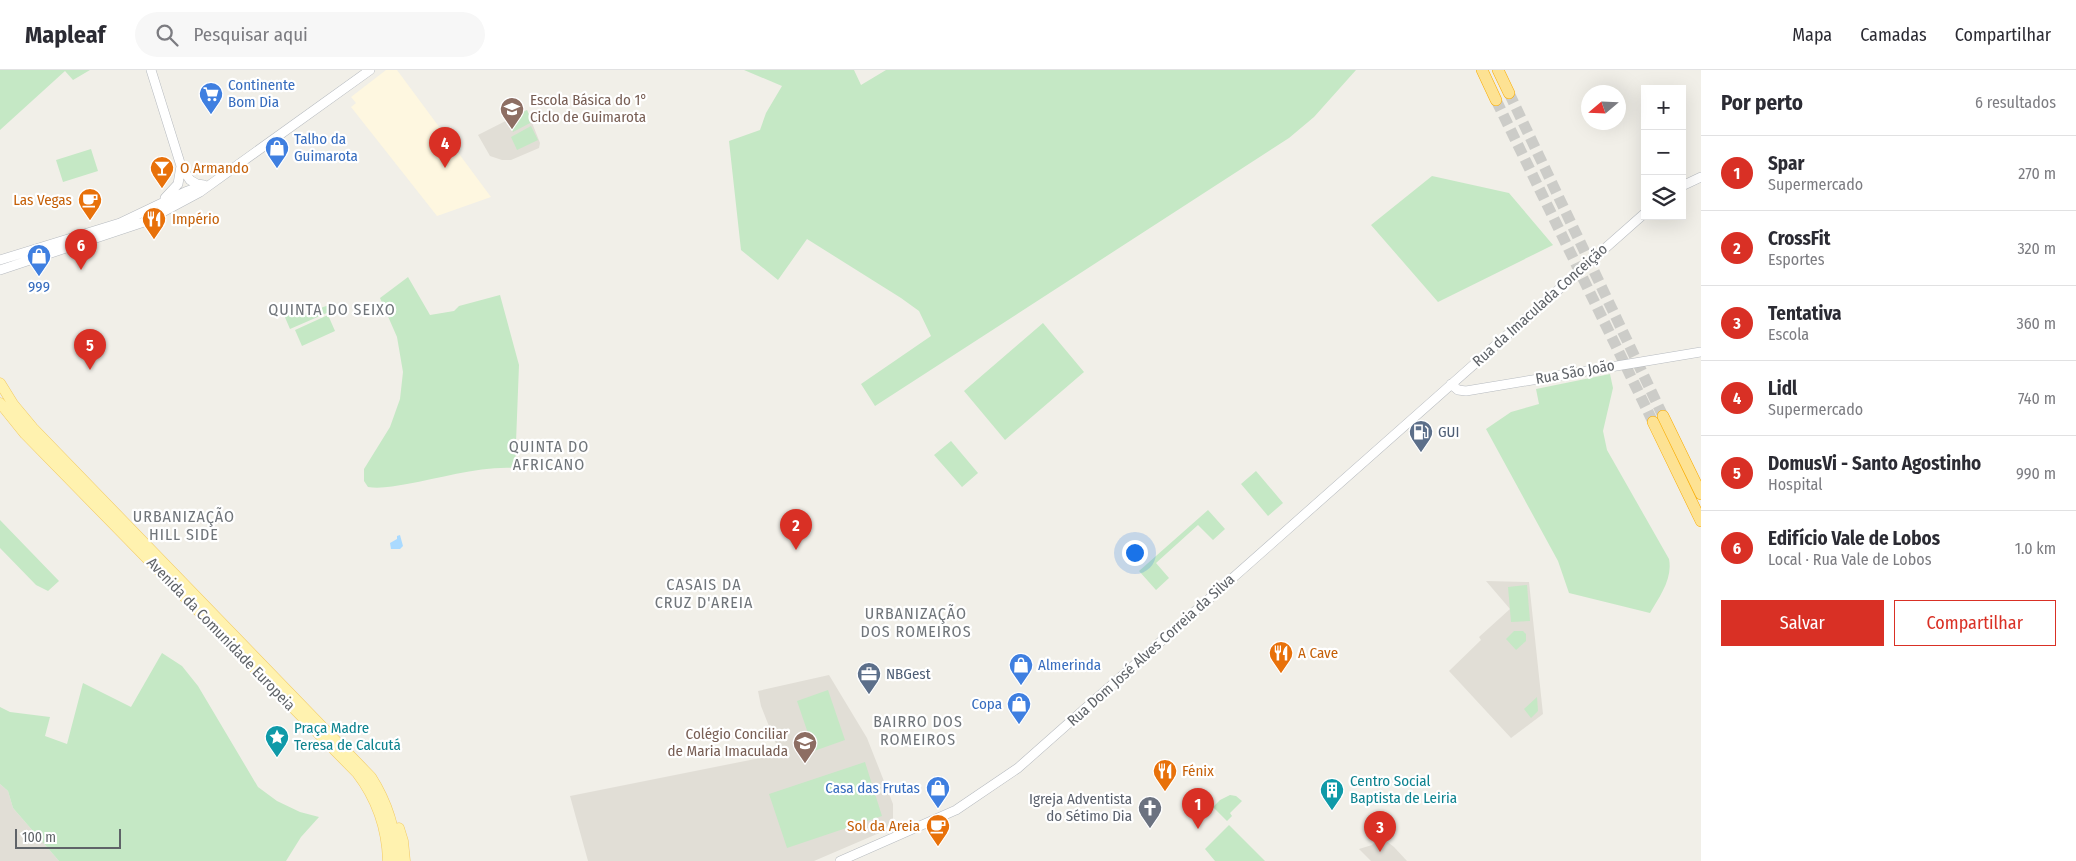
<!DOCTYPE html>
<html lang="pt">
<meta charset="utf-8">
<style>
:root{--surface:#fff;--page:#f7f7f7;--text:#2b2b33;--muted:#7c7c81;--line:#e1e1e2;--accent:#d93025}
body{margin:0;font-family:"Fira Sans Condensed",sans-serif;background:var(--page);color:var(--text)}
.controls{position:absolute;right:15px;top:15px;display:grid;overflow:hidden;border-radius:0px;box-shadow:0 5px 20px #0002}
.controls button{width:45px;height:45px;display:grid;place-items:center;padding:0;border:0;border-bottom:1px solid var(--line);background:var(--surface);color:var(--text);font:25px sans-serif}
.compass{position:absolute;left:1581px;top:15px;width:45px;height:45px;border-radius:50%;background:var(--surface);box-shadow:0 5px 20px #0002;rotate:251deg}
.scale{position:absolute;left:15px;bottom:12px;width:106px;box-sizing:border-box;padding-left:5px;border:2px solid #5f6368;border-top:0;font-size:14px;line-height:18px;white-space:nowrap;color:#5f6368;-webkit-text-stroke:4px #fff;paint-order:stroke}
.you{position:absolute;left:1134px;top:482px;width:18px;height:18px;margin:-12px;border:4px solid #fff;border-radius:50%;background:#1a73e8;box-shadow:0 0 0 8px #1a73e833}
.badge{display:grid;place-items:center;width:32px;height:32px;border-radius:50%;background:var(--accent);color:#fff;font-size:16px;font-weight:700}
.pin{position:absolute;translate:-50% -41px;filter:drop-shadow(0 1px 2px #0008)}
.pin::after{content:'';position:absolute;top:26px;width:18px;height:15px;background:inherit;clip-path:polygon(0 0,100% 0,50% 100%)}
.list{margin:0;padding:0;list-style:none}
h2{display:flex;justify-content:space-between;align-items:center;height:65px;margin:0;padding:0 20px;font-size:21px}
h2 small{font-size:16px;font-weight:400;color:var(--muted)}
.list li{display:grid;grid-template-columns:32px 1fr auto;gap:15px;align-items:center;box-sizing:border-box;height:75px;padding:0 20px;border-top:1px solid var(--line)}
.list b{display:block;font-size:19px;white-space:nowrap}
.list p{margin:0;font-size:16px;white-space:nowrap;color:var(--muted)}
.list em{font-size:16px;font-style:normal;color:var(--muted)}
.actions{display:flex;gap:10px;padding:15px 20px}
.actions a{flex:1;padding:11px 0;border:1px solid var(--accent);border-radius:0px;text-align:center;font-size:18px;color:var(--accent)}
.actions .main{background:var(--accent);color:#fff}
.icon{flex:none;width:28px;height:28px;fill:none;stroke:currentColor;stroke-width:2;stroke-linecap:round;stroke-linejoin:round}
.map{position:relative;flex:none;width:1701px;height:791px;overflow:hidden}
header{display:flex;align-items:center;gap:30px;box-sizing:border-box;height:70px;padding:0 25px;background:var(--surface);border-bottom:1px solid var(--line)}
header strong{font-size:24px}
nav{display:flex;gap:28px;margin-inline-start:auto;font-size:18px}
.search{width:350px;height:45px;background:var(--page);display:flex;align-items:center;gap:12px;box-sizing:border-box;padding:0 18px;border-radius:28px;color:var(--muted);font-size:19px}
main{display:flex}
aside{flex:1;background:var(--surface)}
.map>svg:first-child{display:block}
</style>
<header>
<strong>Mapleaf</strong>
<div class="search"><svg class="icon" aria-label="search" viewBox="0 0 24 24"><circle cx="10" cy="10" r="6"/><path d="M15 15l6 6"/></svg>Pesquisar aqui</div>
<nav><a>Mapa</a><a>Camadas</a><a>Compartilhar</a></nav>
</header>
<main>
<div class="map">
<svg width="1701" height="791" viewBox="0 0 1701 791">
<rect width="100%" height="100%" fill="#f1efe8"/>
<path fill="#fef7e0" d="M386 0H397L491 127 437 146 351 37 356 33 351 27Z"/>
<path fill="#e1ded6" d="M527 40 540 73 539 78 511 90H502L490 86 478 65Z
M1486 511 1529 512 1543 644 1511 668 1449 601 1481 570 1479 567 1510 539Z
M829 605 867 668 893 734V749L884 761 814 791H588L570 726 780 684 761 636 758 621Z
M0 714 8 721 13 738 59 791H0Z
M1381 767 1394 777 1407 791H1371L1359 779 1372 775Z"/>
<path fill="#c5e8c5" d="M0 0H90L73 10 65 1 0 60Z
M744 0H854L861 15 886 0H1356L1314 47 1289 68 875 336 861 314 931 266 919 241 901 228 807 169 778 210 741 180 729 71 760 60 766 43 782 16Z
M527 40 532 52 513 62 507 50Z
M531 56 538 70 517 80 511 67Z
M91 79 98 101 63 112 56 90Z
M1432 106 1509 123 1553 175 1438 232 1371 155Z
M408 207 430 245 454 241 459 236 500 225 519 295 515 398C479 396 442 408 407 414 394 416 381 419 368 417L364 411V399L390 357 400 329 403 302 397 267 380 228Z
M329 235H334L336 239 290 259 281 238 301 245Z
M328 245 335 261 302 276 295 260Z
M1043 253 1084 302 1005 370 964 321Z
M1610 304 1613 318 1603 361 1607 380 1669 489C1673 509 1659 527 1650 543L1569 523 1558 491 1486 359 1511 342 1539 334 1536 319Z
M951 371 978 403 962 417 934 385Z
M1256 401 1283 433 1268 446 1241 414Z
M1208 440 1225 459 1213 470 1198 455 1156 493 1169 508 1156 520 1139 501Z
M0 450 59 511 48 521 36 515 0 478Z
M1527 515 1530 551 1511 552 1508 517Z
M1514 561H1523L1526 564V571L1516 580 1506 569Z
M162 583 182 596 198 616 258 717 277 731 300 742 319 747 301 767 286 791H59L13 738 8 721 0 714V637L10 642 50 647 45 666 67 674 83 613 131 637Z
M828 620 845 670 814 681 797 631Z
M1537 627 1538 641 1531 648 1524 639Z
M865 692 882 746 787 778 769 724Z
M1230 725 1236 726 1242 731 1230 743 1232 746 1227 751 1213 737 1220 730Z
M1229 755 1265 791H1215L1205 779Z"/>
<path fill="#aadaff" d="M400 465 403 476 400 479H391L390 473 397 469V466Z"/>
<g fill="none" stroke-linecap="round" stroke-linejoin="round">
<path stroke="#ccccc8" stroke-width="11" stroke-dasharray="11 5.5" stroke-linecap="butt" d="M1509 23 1663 346
M1496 30 1653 352"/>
<g stroke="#b6babf" stroke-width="10">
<path id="secondary" d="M151 0 181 96 190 110 197 114 204 115
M1682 116 1701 107
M165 128 178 114 181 96
M0 190 120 153 185 122 204 115
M0 200 144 152 200 122 370 0
M1451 314 1458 320 1466 321 1701 282
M840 791 956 740 1018 698 1645 143"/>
</g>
<g stroke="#f2c960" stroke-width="11">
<path id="primary" d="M0 313 13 334 33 358 371 707C387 732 396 760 397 791
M0 333 25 364 357 703C377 729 387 758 388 791
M399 758 403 771 405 791"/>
</g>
<g stroke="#f9ab00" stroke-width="12">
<path id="highway" d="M1482 0 1496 30
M1498 0 1509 23
M1663 346 1701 424
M1653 352 1701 451"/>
</g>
<use href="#secondary" stroke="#fff" stroke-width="9"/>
<use href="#primary" stroke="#fff2af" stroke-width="10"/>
<use href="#highway" stroke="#fde293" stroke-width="11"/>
</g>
<defs>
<g id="supermarket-pin" transform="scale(1.25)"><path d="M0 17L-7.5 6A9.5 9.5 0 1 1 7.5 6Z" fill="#3f7fe0" stroke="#fff"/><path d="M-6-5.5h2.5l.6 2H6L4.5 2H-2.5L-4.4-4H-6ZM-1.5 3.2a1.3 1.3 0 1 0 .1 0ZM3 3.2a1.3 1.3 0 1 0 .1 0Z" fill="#fff"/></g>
<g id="school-pin" transform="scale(1.25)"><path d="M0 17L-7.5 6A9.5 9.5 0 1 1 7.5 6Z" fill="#8d6e63" stroke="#fff"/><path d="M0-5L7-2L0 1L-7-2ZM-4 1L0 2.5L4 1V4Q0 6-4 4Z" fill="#fff"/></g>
<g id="shop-pin" transform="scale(1.25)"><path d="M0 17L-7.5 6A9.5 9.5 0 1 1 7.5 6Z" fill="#3f7fe0" stroke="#fff"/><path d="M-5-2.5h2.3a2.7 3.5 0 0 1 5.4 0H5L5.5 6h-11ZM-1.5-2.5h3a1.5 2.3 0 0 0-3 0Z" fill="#fff"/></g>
<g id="bar-pin" transform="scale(1.25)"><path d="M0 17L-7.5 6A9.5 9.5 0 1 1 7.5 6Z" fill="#e8710a" stroke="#fff"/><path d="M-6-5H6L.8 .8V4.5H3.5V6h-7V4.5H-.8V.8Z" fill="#fff"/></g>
<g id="cafe-pin" transform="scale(1.25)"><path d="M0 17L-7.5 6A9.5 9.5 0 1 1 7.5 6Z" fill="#e8710a" stroke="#fff"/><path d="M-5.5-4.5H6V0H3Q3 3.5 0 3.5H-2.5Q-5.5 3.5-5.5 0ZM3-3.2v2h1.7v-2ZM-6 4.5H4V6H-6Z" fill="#fff"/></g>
<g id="restaurant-pin" transform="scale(1.25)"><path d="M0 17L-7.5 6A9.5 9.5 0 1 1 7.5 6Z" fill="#e8710a" stroke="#fff"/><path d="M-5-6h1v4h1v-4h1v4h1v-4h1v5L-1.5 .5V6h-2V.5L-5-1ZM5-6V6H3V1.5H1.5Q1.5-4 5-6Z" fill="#fff"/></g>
<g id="fuel-pin" transform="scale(1.25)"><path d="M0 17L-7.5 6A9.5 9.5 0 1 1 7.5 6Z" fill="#5c6f8a" stroke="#fff"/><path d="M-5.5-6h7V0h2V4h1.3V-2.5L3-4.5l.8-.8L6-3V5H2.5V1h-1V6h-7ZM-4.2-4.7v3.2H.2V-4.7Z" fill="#fff"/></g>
<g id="office-pin" transform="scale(1.25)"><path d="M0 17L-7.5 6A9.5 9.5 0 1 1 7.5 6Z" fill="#5c6f8a" stroke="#fff"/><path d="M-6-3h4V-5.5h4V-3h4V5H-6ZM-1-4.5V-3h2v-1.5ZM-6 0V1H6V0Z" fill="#fff"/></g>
<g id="sight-pin" transform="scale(1.25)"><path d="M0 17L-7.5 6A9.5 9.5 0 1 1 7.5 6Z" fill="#0f9aa8" stroke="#fff"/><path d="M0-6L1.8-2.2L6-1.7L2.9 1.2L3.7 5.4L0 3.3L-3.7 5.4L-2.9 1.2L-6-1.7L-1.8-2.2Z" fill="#fff"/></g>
<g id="building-pin" transform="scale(1.25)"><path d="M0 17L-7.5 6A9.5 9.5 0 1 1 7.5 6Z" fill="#0f9aa8" stroke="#fff"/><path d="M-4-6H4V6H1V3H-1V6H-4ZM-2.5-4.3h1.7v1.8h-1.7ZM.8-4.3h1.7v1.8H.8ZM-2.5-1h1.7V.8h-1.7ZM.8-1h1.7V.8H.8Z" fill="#fff"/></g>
<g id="church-pin" transform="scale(1.25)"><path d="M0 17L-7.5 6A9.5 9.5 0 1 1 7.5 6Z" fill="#6b7280" stroke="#fff"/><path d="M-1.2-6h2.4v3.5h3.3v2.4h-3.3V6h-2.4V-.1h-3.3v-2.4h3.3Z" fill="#fff"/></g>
</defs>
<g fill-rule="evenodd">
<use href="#supermarket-pin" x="211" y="24"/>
<use href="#school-pin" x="512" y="39"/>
<use href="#shop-pin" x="277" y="78"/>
<use href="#bar-pin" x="162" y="98"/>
<use href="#cafe-pin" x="90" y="130"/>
<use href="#restaurant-pin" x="154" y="149"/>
<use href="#shop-pin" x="39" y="186"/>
<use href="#fuel-pin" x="1421" y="362"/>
<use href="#restaurant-pin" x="1281" y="583"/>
<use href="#shop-pin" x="1021" y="595"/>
<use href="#office-pin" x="869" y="604"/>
<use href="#shop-pin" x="1019" y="634"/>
<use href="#sight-pin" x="277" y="667"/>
<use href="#school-pin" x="805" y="673"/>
<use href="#restaurant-pin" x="1165" y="701"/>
<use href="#shop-pin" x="938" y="718"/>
<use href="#building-pin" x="1332" y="720"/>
<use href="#church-pin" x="1150" y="738"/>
<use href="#cafe-pin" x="938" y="756"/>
</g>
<g text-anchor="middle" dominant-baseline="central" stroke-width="4.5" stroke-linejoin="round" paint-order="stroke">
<g font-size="15" fill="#366cbe" stroke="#fff" text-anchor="start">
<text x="228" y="15">Continente<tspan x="228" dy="17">Bom Dia</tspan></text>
<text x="294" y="69">Talho da<tspan x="294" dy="17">Guimarota</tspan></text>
<text x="39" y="217" text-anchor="middle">999</text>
<text x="1038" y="595">Almerinda</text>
<text x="1002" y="634" text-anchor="end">Copa</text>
<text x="920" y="718" text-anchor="end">Casa das Frutas</text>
</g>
<g font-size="15" fill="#785e54" stroke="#fff" text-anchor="start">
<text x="530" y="30">Escola Básica do 1°<tspan x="530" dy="17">Ciclo de Guimarota</tspan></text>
<text x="788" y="664" text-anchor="end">Colégio Conciliar<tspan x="788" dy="17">de Maria Imaculada</tspan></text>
</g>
<g font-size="15" fill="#c56008" stroke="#fff" text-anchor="start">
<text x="180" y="98">O Armando</text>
<text x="72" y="130" text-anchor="end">Las Vegas</text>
<text x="172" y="149">Império</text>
<text x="1298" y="583">A Cave</text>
<text x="1182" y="701">Fénix</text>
<text x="920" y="756" text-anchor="end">Sol da Areia</text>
</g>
<g font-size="15" fill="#5f6368" stroke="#fff">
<text transform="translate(1540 235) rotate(-42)">Rua da Imaculada Conceição</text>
<text transform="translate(1575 302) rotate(-10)">Rua São João</text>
<text transform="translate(221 564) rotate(46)">Avenida da Comunidade Europeia</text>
<text transform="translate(1151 580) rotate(-42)">Rua Dom José Alves Correia da Silva</text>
</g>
<g font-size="15" fill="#4e5e75" stroke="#fff" text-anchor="start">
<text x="1438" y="362">GUI</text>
<text x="886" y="604">NBGest</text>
</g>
<g font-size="15" fill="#0d838f" stroke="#fff" text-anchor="start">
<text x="294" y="658">Praça Madre<tspan x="294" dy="17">Teresa de Calcutá</tspan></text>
<text x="1350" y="711">Centro Social<tspan x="1350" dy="17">Baptista de Leiria</tspan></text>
</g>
<g font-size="15" fill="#5b616d" stroke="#fff" text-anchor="end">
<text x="1132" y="729">Igreja Adventista<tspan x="1132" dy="17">do Sétimo Dia</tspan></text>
</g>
<g font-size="16" letter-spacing="1" fill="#70757a" stroke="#fff">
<text x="332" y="239">QUINTA DO SEIXO</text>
<text x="549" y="376">QUINTA DO<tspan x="549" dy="18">AFRICANO</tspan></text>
<text x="184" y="446">URBANIZAÇÃO<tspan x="184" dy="18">HILL SIDE</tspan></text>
<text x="704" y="514">CASAIS DA<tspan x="704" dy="18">CRUZ D'AREIA</tspan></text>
<text x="916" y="543">URBANIZAÇÃO<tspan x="916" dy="18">DOS ROMEIROS</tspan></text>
<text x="918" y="651">BAIRRO DOS<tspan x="918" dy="18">ROMEIROS</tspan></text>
</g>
</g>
</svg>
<div class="controls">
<button>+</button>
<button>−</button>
<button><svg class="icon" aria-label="layers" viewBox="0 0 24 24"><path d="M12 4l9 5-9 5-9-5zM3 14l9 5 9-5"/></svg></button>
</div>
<svg class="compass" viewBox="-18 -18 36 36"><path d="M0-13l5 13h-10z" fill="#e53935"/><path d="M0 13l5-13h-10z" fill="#7c7c81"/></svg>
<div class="scale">100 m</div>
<div class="you"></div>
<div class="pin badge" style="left:1198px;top:759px">1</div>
<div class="pin badge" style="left:796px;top:480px">2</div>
<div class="pin badge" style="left:1380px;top:782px">3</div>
<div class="pin badge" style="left:445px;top:98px">4</div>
<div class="pin badge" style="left:90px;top:300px">5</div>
<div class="pin badge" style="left:81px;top:200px">6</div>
</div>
<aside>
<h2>Por perto<small>6 resultados</small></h2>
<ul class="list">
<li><span class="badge">1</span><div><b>Spar</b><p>Supermercado</p></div><em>270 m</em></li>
<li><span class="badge">2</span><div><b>CrossFit</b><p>Esportes</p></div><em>320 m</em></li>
<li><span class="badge">3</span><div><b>Tentativa</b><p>Escola</p></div><em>360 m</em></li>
<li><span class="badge">4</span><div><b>Lidl</b><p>Supermercado</p></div><em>740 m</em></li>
<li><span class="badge">5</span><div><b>DomusVi - Santo Agostinho</b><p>Hospital</p></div><em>990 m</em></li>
<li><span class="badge">6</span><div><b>Edifício Vale de Lobos</b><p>Local · Rua Vale de Lobos</p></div><em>1.0 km</em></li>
</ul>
<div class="actions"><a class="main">Salvar</a><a>Compartilhar</a></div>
</aside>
</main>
